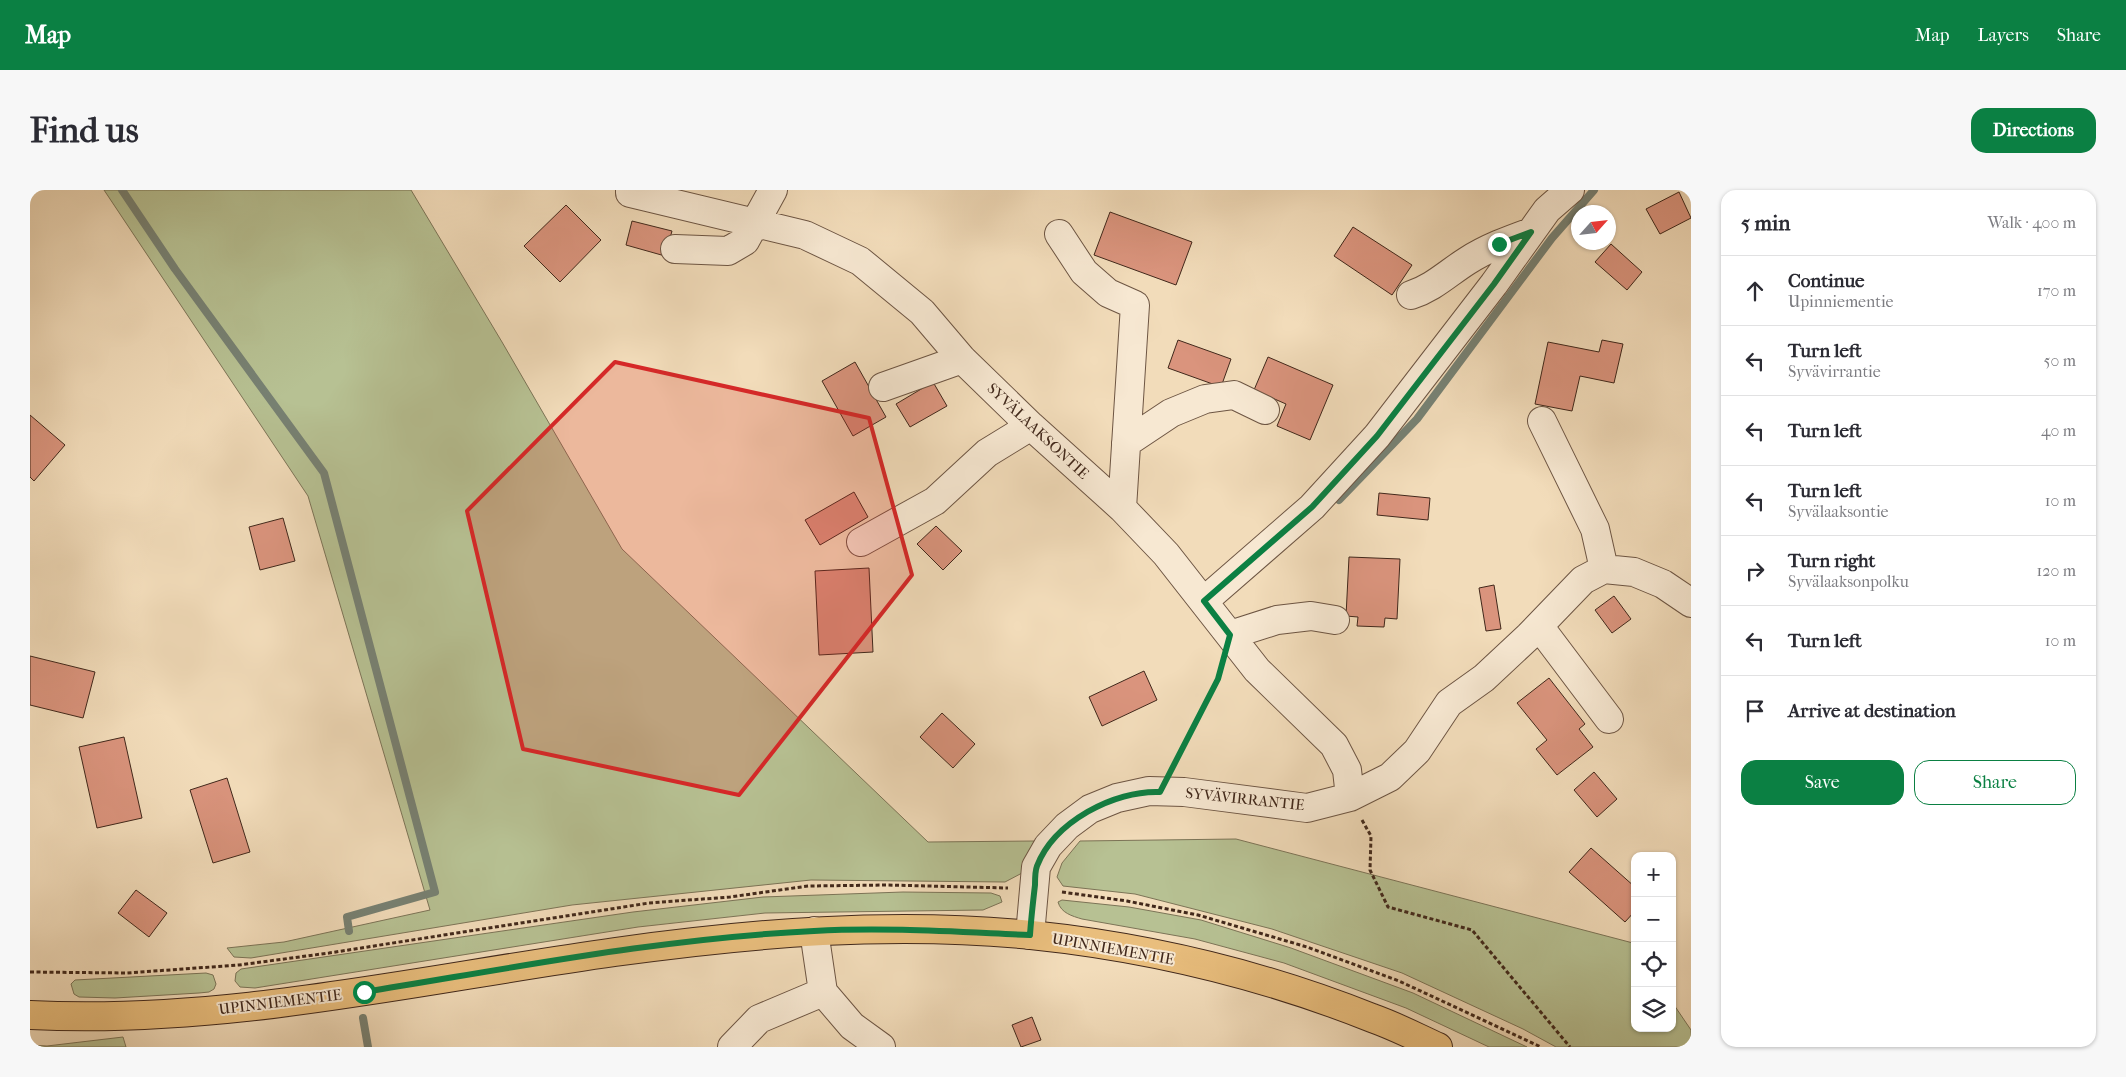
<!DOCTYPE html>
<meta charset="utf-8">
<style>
:root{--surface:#fff;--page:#f7f7f7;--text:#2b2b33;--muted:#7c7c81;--line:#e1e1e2;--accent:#0b8043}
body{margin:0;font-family:"IM FELL French Canon",serif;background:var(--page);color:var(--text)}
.controls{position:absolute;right:15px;bottom:15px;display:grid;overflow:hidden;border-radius:10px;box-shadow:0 1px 4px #0004}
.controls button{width:45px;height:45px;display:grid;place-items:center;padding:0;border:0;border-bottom:1px solid var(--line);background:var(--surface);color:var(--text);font:25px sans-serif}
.compass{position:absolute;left:1541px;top:15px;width:45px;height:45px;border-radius:50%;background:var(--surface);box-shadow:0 1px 4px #0004;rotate:63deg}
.stop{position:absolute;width:15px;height:15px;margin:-11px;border:4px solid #0b8043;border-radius:50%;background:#fff}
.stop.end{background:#0b8043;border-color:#fff;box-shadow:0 1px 5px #0008}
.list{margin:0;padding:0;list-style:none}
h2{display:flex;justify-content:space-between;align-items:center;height:65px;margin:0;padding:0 20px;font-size:21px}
h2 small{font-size:16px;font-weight:400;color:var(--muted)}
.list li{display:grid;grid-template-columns:32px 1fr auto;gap:15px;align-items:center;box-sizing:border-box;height:70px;padding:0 20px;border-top:1px solid var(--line)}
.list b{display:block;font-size:19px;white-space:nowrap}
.list p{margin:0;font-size:16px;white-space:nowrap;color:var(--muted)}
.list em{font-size:16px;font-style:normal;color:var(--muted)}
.actions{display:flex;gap:10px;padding:15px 20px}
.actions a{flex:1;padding:11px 0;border:1px solid var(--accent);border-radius:15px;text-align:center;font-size:18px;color:var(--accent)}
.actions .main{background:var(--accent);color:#fff}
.icon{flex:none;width:28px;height:28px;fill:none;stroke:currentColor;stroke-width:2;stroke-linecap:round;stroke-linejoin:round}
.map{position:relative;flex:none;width:1661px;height:857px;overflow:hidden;border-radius:15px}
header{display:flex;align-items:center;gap:30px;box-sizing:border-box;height:70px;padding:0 25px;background:var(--accent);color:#fff}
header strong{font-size:24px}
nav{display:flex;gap:28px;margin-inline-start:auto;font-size:18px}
.intro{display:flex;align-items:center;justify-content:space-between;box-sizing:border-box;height:120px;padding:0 30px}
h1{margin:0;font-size:35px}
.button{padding:12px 22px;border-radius:15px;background:var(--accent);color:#fff;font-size:18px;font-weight:700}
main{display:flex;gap:30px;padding:0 30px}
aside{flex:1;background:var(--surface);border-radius:15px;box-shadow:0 1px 4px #0004}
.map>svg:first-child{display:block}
</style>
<header>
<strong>Map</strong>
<nav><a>Map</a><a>Layers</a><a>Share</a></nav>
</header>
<div class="intro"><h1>Find us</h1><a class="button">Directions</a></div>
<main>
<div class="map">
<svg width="1661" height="857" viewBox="0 0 1661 857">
<rect width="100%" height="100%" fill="#f2dcba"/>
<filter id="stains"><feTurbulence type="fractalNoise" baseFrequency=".004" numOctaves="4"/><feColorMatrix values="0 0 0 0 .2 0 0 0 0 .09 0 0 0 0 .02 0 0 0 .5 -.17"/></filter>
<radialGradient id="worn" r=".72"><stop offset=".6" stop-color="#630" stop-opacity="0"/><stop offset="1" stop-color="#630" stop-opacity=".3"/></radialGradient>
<path fill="#b7c193" stroke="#7c7457" d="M74 0H381L472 152 592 359 898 652 1004 651 994 682 975 692 781 690 542 715 221 768 204 767 197 758 254 752 400 720 278 306Z
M1206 649 1603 753 1605 756V838H1642V812L1661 840V857H1526L1493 839 1372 783 1242 739 1105 704 1033 696 1027 687 1032 673 1050 651Z
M873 702 961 703 970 706 972 712 953 720 735 723 608 737 225 798 210 797 205 791 206 783 211 779 603 722 733 707Z
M1032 710 1099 717 1171 730 1261 758 1383 803 1497 857H1459L1376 818 1254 773 1165 749 1052 729C1042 726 1031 723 1028 712Z
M176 783 183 785 186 794 184 799 179 802 169 803 85 808 49 807 44 804 41 794 45 790Z
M93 847 96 857H0V855L17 856Z"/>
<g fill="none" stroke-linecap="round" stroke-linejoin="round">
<path stroke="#778173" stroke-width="8" d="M92 0 145 79 294 283 405 702 317 727 319 741
M1309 310 1387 229 1522 48 1564 0
M333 828 338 857"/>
</g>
<path fill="#da947d" stroke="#41281b" d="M1649 2 1661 28 1630 44 1616 19Z
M536 15 571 50 530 92 494 56Z
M1080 22 1162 52 1146 95 1064 65Z
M602 31 642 41 635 66 596 55Z
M1323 37 1382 75 1362 105 1304 66Z
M1581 54 1612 82 1597 100 1565 72Z
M1148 150 1201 169 1191 197 1138 178Z
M1572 150 1593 154 1584 193 1550 186 1542 221 1505 214 1518 152 1569 162Z
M1238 167 1303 195 1280 250 1247 236 1256 214 1224 200Z
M825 172 856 227 823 246 792 191Z
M903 192 917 216 880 237 866 214Z
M0 225 35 255 4 291 0 287Z
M824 302 838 327 790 355 775 330Z
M1349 303 1400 308 1398 330 1347 325Z
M253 328 265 371 230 380 219 337Z
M906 336 932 361 913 380 887 354Z
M1319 367 1370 369 1367 429 1355 428 1354 437 1327 436 1328 427 1316 426Z
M839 378 843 462 789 465 785 381Z
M1464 395 1471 439 1456 441 1449 398Z
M1584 406 1601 429 1582 443 1565 420Z
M0 466 65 482 53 528 0 515Z
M1114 481 1127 510 1072 536 1059 507Z
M1519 488 1555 534 1549 539 1563 557 1527 585 1506 559 1517 550 1487 513Z
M912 523 945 554 923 578 890 547Z
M94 547 112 628 67 638 49 557Z
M1564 582 1587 609 1567 627 1544 600Z
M197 588 220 662 183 673 160 600Z
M1561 658 1605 697V721L1595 732 1539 682Z
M106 700 137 723 119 747 88 723Z
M1002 827 1011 850 991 857 982 835Z"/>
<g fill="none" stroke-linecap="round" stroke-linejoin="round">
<g stroke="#6d5543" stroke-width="30">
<path id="minor" d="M600 0V3L775 45 830 71 892 122 932 169 1001 236 1092 318 1136 364 1227 480 1304 555 1317 580 1320 607
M1029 44 1054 82 1078 103 1105 115 1092 318
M645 59 698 61 715 51 743 0
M1381 105C1403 98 1418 83 1437 71 1457 58 1479 50 1501 42
M853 197 932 169
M1512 231 1565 339 1574 379
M1096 253 1141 223 1175 209 1204 205 1235 220
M831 352 905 311 957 263 1001 236
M1174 411 1282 317 1347 246 1464 94 1517 20 1540 0
M1509 436 1579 529
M1200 445 1247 430 1281 426 1305 430
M784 741 793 802 822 836 851 857
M1000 745 1006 677 1018 656 1037 636 1060 619 1087 608 1119 601 1154 602 1277 618 1320 607 1360 587 1387 561 1419 513 1454 488 1499 446 1553 390 1574 379 1604 382 1633 394 1661 413
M702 857 729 829 793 802"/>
</g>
<g stroke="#41281b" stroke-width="30">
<path id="major" d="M0 825C197 835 391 789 585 762 722 743 862 731 1001 745 1117 757 1234 785 1342 828 1365 836 1386 847 1408 857"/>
</g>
<path stroke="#41281b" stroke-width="3" stroke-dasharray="4 2.5" stroke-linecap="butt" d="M1143 575 1188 489 1191 477
M1332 630 1341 646 1340 680 1358 717 1442 740 1540 857
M1032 702 1097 711 1168 725 1277 757 1369 791 1511 857
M0 782 97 783 209 775 299 763 619 713 700 707 778 696 857 695 978 698"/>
<use href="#minor" stroke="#f7e8d2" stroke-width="28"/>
<use href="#major" stroke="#e9be7d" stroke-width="28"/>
</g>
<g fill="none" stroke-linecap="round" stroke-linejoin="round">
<path stroke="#0b8043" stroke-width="6" d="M334 802C483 778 633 748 784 741 856 737 928 742 1000 745 1001 729 1003 712 1005 695 1005 689 1005 681 1007 676 1024 632 1084 600 1130 602L1188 489 1200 445 1174 411 1282 317 1347 246 1464 94 1501 42 1469 54"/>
</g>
<path fill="#d62828" fill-opacity="0.2" stroke="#d62828" stroke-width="4" stroke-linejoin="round" d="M585 172 839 228 882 385 709 605 493 559 437 321Z"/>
<g text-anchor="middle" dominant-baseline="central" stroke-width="4" stroke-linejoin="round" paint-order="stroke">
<g font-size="15" fill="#41281b" stroke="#f7e8d2">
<text transform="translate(1008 241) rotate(43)">SYVÄLAAKSONTIE</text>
<text transform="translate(1215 609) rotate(6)">SYVÄVIRRANTIE</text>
<text transform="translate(1083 759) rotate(10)">UPINNIEMENTIE</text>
<text transform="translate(250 812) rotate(-7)">UPINNIEMENTIE</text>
</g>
</g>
<rect width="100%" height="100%" filter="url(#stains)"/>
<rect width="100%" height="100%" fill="url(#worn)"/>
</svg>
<div class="controls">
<button>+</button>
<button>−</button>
<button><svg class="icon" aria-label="locate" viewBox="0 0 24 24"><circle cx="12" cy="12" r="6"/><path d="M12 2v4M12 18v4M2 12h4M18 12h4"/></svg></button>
<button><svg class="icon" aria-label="layers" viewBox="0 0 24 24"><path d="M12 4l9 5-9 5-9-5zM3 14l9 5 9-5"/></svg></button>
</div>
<svg class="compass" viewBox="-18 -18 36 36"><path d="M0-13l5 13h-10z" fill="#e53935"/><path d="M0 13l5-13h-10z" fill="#7c7c81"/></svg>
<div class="stop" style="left:334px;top:802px"></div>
<div class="stop end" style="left:1469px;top:54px"></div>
</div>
<aside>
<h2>5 min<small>Walk · 400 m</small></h2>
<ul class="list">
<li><svg class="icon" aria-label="ahead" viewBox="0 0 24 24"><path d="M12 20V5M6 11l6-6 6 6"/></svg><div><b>Continue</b><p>Upinniementie</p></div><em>170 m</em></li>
<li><svg class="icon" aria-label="left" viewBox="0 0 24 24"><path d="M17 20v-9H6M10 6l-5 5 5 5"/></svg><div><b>Turn left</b><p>Syvävirrantie</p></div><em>50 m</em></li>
<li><svg class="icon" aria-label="left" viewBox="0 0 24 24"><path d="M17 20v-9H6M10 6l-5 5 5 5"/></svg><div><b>Turn left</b></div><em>40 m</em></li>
<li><svg class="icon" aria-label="left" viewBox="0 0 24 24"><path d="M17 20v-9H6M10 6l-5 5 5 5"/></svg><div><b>Turn left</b><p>Syvälaaksontie</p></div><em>10 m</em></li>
<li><svg class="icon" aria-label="right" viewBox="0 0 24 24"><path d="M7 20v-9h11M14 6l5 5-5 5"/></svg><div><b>Turn right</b><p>Syvälaaksonpolku</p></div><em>120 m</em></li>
<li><svg class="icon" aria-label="left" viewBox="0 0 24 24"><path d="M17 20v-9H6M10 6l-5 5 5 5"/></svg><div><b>Turn left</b></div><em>10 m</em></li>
<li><svg class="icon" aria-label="arrive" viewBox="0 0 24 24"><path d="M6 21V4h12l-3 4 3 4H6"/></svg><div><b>Arrive at destination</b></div></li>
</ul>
<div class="actions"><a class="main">Save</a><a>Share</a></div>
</aside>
</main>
